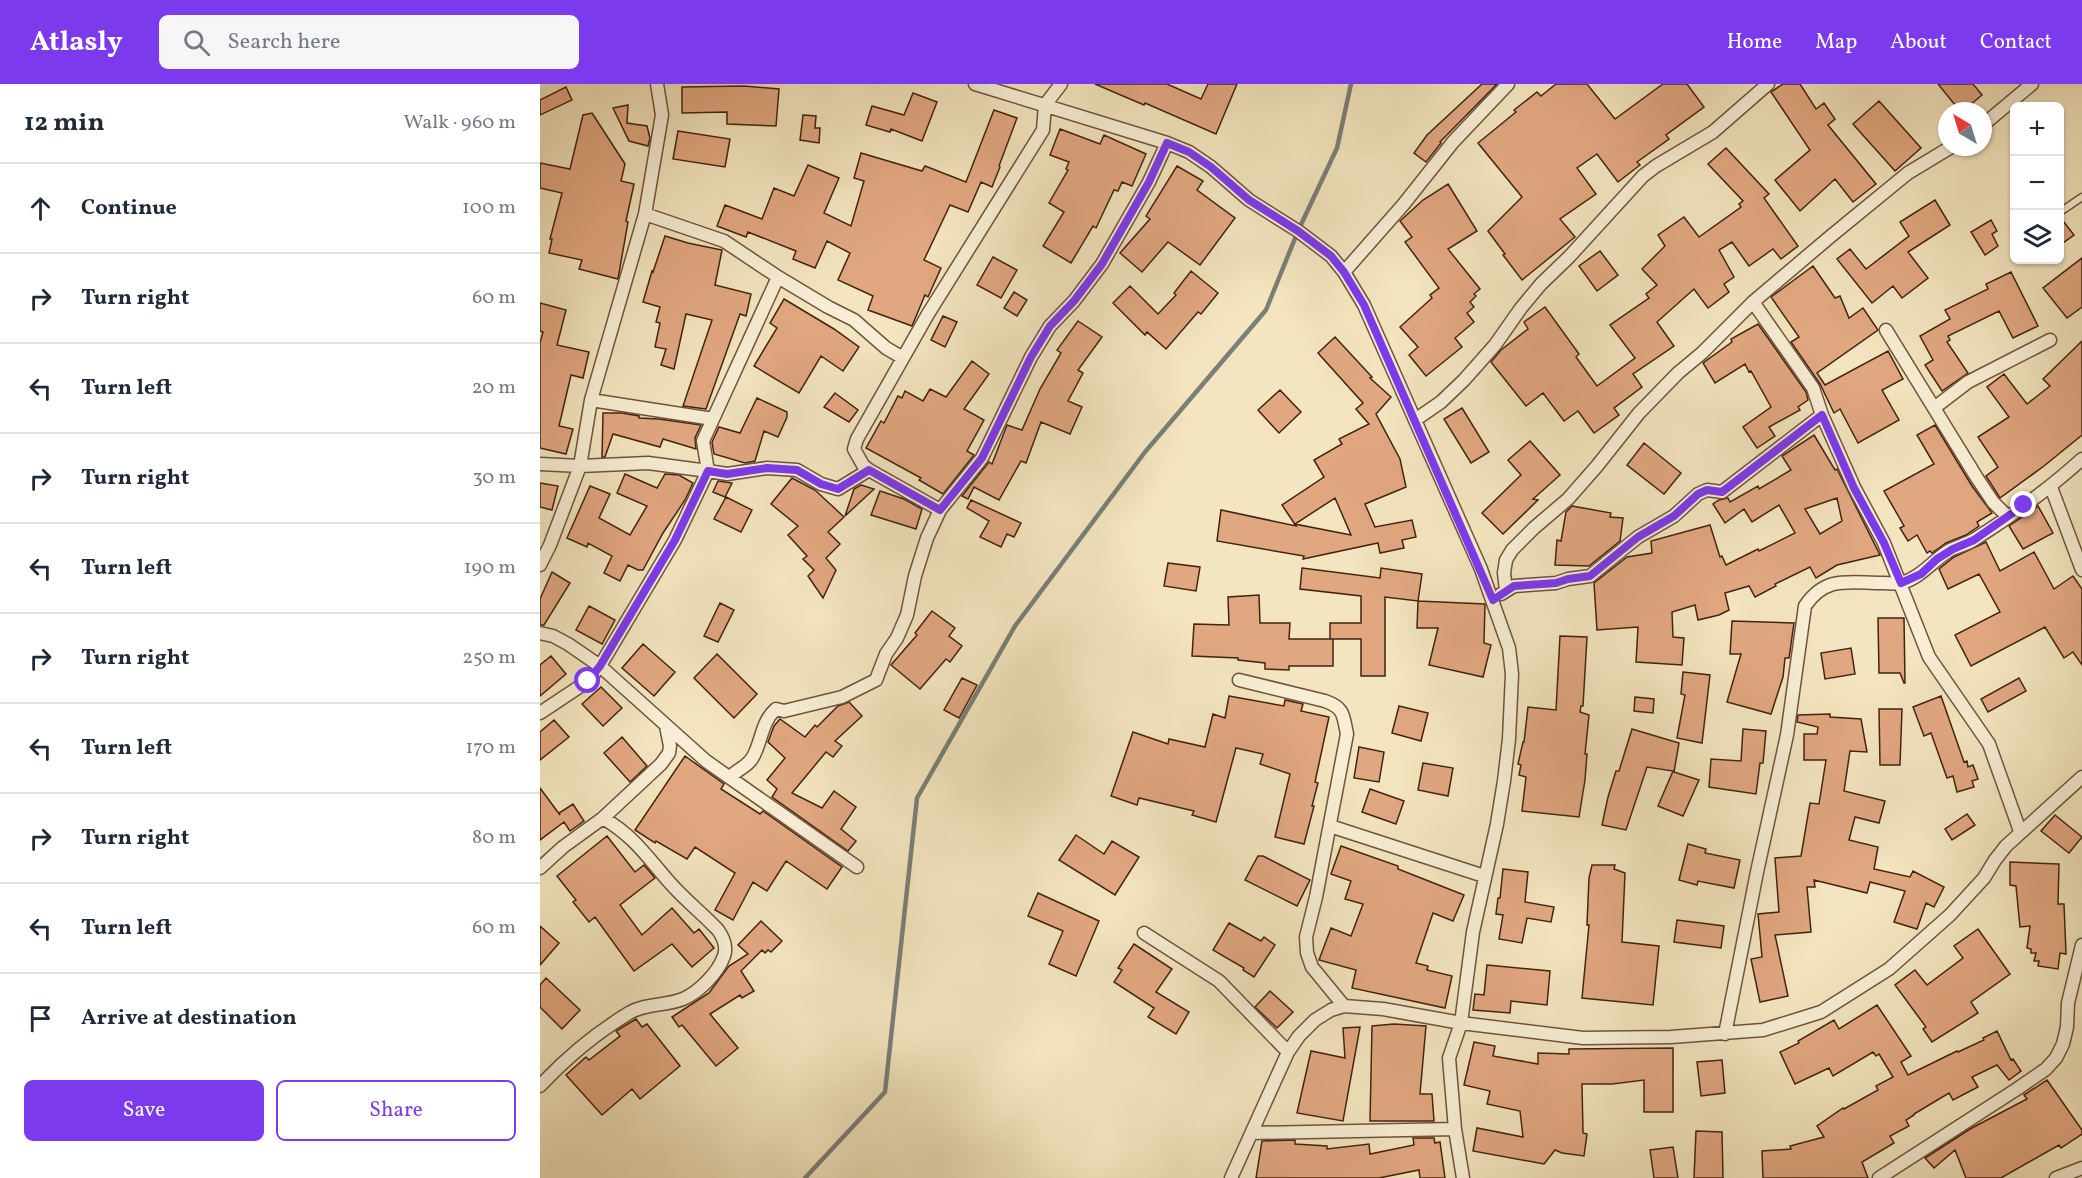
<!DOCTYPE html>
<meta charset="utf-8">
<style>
:root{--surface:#fff;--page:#f6f6f7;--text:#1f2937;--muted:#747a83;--line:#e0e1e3;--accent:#7c3aed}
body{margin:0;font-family:Vollkorn,serif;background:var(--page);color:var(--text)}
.controls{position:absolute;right:18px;top:18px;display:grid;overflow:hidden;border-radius:9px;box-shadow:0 2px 4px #0004}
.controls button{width:54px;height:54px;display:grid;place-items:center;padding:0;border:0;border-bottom:2px solid var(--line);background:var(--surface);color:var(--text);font:30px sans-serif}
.compass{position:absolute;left:1398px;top:18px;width:54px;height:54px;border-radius:50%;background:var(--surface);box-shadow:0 2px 4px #0004;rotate:322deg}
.stop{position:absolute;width:18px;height:18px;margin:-14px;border:4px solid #7c3aed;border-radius:50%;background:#fff}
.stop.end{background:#7c3aed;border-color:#fff;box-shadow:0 2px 6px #0008}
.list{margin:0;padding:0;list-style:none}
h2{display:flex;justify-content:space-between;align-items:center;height:78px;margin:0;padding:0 24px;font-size:26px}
h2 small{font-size:20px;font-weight:400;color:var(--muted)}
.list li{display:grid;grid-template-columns:39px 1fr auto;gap:18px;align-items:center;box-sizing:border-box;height:90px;padding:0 24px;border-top:2px solid var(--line)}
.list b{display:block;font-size:22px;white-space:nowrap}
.list em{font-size:20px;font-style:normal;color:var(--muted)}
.actions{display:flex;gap:12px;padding:18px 24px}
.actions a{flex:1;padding:14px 0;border:2px solid var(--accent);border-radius:9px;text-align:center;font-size:21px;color:var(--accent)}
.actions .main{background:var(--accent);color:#fff}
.icon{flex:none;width:33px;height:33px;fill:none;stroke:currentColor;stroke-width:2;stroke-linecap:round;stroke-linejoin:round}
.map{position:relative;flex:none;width:1542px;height:1094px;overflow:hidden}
header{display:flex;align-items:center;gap:36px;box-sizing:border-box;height:84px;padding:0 30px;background:var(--accent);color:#fff}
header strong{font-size:28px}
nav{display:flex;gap:33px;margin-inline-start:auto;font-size:21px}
.search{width:420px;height:54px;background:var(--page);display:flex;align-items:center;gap:15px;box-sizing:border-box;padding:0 21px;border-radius:9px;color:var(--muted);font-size:22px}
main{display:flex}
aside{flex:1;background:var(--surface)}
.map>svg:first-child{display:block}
</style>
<header>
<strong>Atlasly</strong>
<div class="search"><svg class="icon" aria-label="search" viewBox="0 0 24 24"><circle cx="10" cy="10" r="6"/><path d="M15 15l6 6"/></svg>Search here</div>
<nav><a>Home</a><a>Map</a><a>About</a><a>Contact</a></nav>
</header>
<main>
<aside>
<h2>12 min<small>Walk · 960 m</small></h2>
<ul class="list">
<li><svg class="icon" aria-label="ahead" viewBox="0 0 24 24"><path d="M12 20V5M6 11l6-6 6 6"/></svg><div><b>Continue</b></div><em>100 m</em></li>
<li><svg class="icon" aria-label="right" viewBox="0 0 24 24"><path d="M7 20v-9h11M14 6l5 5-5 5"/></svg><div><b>Turn right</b></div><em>60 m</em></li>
<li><svg class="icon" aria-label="left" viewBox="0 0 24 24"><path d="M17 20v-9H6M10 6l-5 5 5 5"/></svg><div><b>Turn left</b></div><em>20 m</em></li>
<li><svg class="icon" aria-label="right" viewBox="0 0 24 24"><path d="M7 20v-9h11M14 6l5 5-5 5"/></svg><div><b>Turn right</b></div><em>30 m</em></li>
<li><svg class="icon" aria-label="left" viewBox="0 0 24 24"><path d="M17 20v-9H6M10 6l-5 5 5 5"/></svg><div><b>Turn left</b></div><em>190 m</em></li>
<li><svg class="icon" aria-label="right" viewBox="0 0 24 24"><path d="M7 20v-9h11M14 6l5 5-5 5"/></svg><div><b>Turn right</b></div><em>250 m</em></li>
<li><svg class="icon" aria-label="left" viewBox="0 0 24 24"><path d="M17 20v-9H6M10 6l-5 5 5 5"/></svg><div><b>Turn left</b></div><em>170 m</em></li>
<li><svg class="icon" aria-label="right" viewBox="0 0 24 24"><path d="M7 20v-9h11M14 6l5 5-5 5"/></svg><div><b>Turn right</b></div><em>80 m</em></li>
<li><svg class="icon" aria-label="left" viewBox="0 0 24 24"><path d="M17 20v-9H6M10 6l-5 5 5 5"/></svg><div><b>Turn left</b></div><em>60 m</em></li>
<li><svg class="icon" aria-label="arrive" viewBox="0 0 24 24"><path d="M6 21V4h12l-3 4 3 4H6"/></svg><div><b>Arrive at destination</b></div></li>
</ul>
<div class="actions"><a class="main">Save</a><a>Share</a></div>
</aside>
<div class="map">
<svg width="1542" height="1094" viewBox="0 0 1542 1094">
<rect width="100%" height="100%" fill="#f3e5bf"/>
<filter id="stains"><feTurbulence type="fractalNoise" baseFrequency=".00333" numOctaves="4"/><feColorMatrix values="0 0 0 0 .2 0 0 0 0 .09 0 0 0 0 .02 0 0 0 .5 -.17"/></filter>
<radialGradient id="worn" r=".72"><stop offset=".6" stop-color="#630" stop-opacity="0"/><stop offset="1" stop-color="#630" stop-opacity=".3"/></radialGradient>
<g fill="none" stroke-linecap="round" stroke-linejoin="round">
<path stroke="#7a7f77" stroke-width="4.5" d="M265 1094 345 1008 377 714 475 542 605 368 726 226 758 147 797 64 811 0"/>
</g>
<path fill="#e1a781" stroke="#432310" stroke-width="1.5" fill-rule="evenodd" d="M555 0H627L661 15 668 0H697L676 50 605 19 604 21Z
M942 0H957L900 58 901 59 886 78 874 69 887 51Z
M1016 0H1047L1075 35 1123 0H1147L1164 23 1126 51 1129 55 1097 78 1100 81 1078 98 1057 70 1037 84 1056 110 1020 135 1035 153 982 196 963 171 965 170 948 147 982 113 938 59 976 28 974 26 997 8 1001 12Z
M1243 0H1260L1276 25 1284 19 1295 35 1288 41 1336 100 1313 118 1295 95 1260 127 1235 96 1270 66 1231 8Z
M1398 0H1433L1442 11 1423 27H1420Z
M204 2 239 5 236 42 187 40V28L142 29V3Z
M26 3 32 16 0 31V16Z
M373 9 397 18 382 57 351 45 350 48 326 41 332 22 364 31Z
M1339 17 1381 64 1355 87 1313 40Z
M88 21 87 39 107 42 110 54 108 62 89 57 73 24Z
M454 26 477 34 459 82 460 83 452 103 441 98 428 128 410 121 384 176 401 184 388 213 385 211 372 242 328 226 333 212 298 196 310 169 287 157 275 184 253 175 256 167 208 148 206 153 177 142 185 121 222 135 234 104 254 112 268 81 299 94 284 129 311 142 324 97 314 94 321 69 382 87 385 82 426 98Z
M52 29 85 80 81 97 94 100 86 137 88 138 78 195 39 185 42 176 9 169 12 155H10L22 109 0 104V79L30 85 43 31Z
M263 31 276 32 275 44H280L279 59 260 56Z
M520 45 560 60 564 51 606 70 592 102 582 98 578 107 574 106 556 144 553 142 531 179 503 162 524 128 509 119 528 86 526 85 529 78 510 71Z
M138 47 190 55 185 83 133 75Z
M1186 64 1229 110 1224 114 1258 162 1241 175 1233 165 1209 182 1192 158 1179 166 1194 193 1184 200 1189 208 1168 224 1154 205 1117 238 1134 262 1093 290 1102 303 1074 324 1079 331 1054 349 1038 327 1024 337 1003 309 986 322 951 278 961 266 988 245 984 238 1005 223 1039 270 1036 273 1057 302 1095 274 1070 241 1109 214 1106 210 1117 201 1102 185 1125 162 1118 151 1144 133 1159 153 1201 123 1199 120 1203 117 1168 80Z
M637 82 663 97 657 106 695 134 660 181 628 158 602 188 580 169 610 135 606 132Z
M908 100 937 147 908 165 940 205 934 210 936 212 930 218 934 223 927 229 934 238 915 254 922 263 886 292 869 271 878 263 860 243 892 214 890 211 899 204 865 158 872 153 860 137 883 116Z
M1395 116 1410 141 1368 168 1388 194 1362 214 1353 202 1332 219 1297 175 1310 165 1326 185 1369 152 1360 138Z
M1520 133 1534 151 1520 161Z
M1451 136 1457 147 1452 150 1458 162 1445 171 1431 148Z
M125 152 148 159 182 166 175 201 211 210 206 232 200 230 166 325 143 322 172 236 146 230 134 285 121 281 126 265 115 263 120 239 116 238 120 223 103 218 112 187 113 188Z
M1060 167 1078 191 1057 207 1039 182Z
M453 173 477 186 461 214 437 201Z
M1542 174V223L1527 234 1503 204Z
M1273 182 1295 214 1300 212 1309 234 1323 224 1338 246 1277 289 1285 301 1348 267 1363 295 1342 306 1359 336 1318 359 1300 325 1294 329 1280 300 1251 258 1259 253 1231 213Z
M651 187 678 209 661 230 658 228 626 265 607 248 605 251 573 219 590 202 618 230 636 211 634 209Z
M1471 188 1498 242 1473 254 1459 227 1408 252 1410 256 1407 258 1428 289 1402 307 1385 281 1393 276 1380 252 1410 235 1405 226 1448 205 1446 200Z
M474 208 487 216 477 232 464 224Z
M244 215 294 245 319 263 303 287 281 272 259 309 214 282 237 244 230 239Z
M0 219 26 226 17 261 49 268 43 294 31 291 19 342 33 345 26 370 0 364V259L3 248 0 247Z
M403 232 417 238 405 263 391 256Z
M538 237 562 253 538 286 543 289 528 317 542 323 530 350 501 338 486 379 481 377 459 416 434 403 428 415 422 412 449 378 452 380 467 341 482 346 500 305 521 269 517 266Z
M1218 240 1266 308 1268 316 1258 323 1260 326 1229 343 1235 352 1217 364 1203 343 1231 323 1211 287 1209 288 1205 280 1175 299 1163 279 1192 258 1191 255Z
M795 253 832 293 830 294 851 313 836 330 860 375 866 403 825 420 835 443 872 436 876 453 862 456 864 464 840 469 838 459 763 475 764 472 677 457 681 426 756 442 742 421 784 393 774 376 802 360 799 355 829 340 816 325 823 319 778 269ZM795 414 811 451 755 440Z
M1542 257V351L1504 382 1460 414 1446 392 1458 383 1438 353 1469 333 1447 303 1464 290 1487 320 1510 302 1503 295Z
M432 277 449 290 424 325 444 336 427 367 434 371 403 410 379 396 381 394 326 364 341 337 344 339 358 312 362 314 365 307 383 317 390 305 406 313Z
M740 306 761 328 739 349 718 326Z
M295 309 318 326 309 338 284 323Z
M217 314 247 328V333L238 353 224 347 215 377 205 379 174 370 172 358 179 343 200 349Z
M922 324 949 368 931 379 904 335Z
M63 329H82L99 332V334L119 335 161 341 155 354 156 365 123 355 120 363 73 350 65 373H62Z
M1395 341 1432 402 1452 429 1437 438 1439 442 1426 451 1406 459 1392 469 1390 467 1387 469 1377 451 1368 457 1360 444 1364 442 1344 407 1394 380 1377 351Z
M1274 351 1295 386 1297 385 1340 471 1297 481 1276 494 1270 483 1235 500 1236 502 1215 513 1209 502 1185 509 1189 526 1179 531 1158 536 1155 521 1132 528 1133 553 1144 554 1142 581 1096 578 1098 543 1057 546 1054 499 1087 473 1112 469 1111 457 1170 441 1180 473 1182 472 1186 481 1218 465 1219 467 1255 449 1239 421 1212 438 1204 425 1185 439 1173 420 1179 416 1188 414 1190 418 1218 402 1219 405 1251 386 1242 372ZM1297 414 1302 437 1280 450 1265 425Z
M990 357 1020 391 993 415 998 416 963 450 942 429 981 391 968 376Z
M1104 359 1141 389 1124 410 1087 381Z
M85 390 117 404 125 390 139 391 153 399 145 416 123 449 103 486H98L88 481 80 497 64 489 72 472 48 459 47 463 27 454 50 402 70 410 59 434 90 451 107 422 77 409Z
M252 394 275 406 304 433 288 448 300 460 286 474 296 486 283 514 268 492 274 486 263 475 267 472 248 451 258 442 231 420Z
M178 397 192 399 185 413 173 408Z
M0 399 18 402 12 426 0 423Z
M321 401 334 405 305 432 314 405Z
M340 407 364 415 382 425 376 445 331 431Z
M186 413 212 426 201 448 174 435Z
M431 416 481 439 474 453 467 450 461 463 440 453 449 437 427 424Z
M1032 422 1071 429 1070 433 1083 434 1080 457 1049 482 1015 481 1017 456 1021 457 1026 428Z
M1498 422 1513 449 1483 465 1469 442Z
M1446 458 1460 487 1494 468 1514 505 1533 492 1542 505V581L1533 568 1524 574 1505 543 1431 582 1415 551 1460 528 1439 490 1408 505 1399 485 1414 473Z
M628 479 660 483 656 507 624 502Z
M762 484 840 494 841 484 882 490 878 517 845 513V592H821V555H790V539H821V512L760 505Z
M12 488 30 499 4 541H0V515Z
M719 511 720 539H750L749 555H793V582H749V586L725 585V579L698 576V574L652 572 654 540 689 541 688 513Z
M878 517 945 520 944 559 951 561 943 593 889 581 898 544H877Z
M180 519 194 526 178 558 164 552Z
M49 522 75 536 62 560 36 546Z
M392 527 415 544 409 552 422 562 410 578 406 575 380 605 351 581 377 551 375 549Z
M1338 534H1364L1365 599H1364L1360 589H1339Z
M1192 537 1254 539 1249 574H1245L1243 593 1231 630 1187 618 1201 570H1190Z
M1020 552 1047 553 1043 622H1041L1040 628 1049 631 1045 670H1047L1045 696 1039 733 982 727 986 693 979 691 981 681 978 680 983 658H984L988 623 1016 626Z
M103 560 135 588 114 612 82 584Z
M1311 564 1315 590 1285 595 1281 569Z
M177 570 217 610 194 634 154 594Z
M11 572 26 590 0 612V581Z
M1143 588 1170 591 1162 659 1137 654 1145 611 1141 610Z
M422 594 437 601 419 634 404 626Z
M1479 594 1486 607 1448 628 1441 615Z
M61 603 82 624 63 642 42 620Z
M689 612 744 622 745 616 763 620 761 627 789 633 775 698 778 699 772 722H774L764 760 735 753 750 690 720 680 723 670 696 664 676 738 652 731 654 727 599 714 597 721 571 712 593 648 628 660 629 655 665 663 673 630 685 634Z
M1401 612 1424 678 1427 677 1428 683 1433 681 1438 695 1432 697 1434 703 1417 708 1413 692 1407 694 1391 649 1384 652 1373 623Z
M1095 613 1114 615 1113 629 1094 627Z
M309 618 322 632 295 657 302 662 293 673 286 668 252 709 282 724 294 707 316 723 301 745 316 757 308 767 232 713 237 705 227 696 245 674 228 658 234 642 240 635 265 653 275 641 277 643 298 622Z
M859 622 888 629 881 657 852 649Z
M1339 625H1362L1360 681H1340Z
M1290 630V633L1321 635 1327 668 1310 667 1304 707 1345 717 1339 739 1315 733 1309 756 1338 763 1334 785 1370 793 1373 787 1404 803 1394 823 1386 819 1377 845 1354 838 1365 807 1330 798 1327 809 1274 796 1275 803H1267L1271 848 1235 851 1248 912 1220 918 1211 875 1222 873 1218 830 1239 828 1235 774 1261 772 1270 719 1279 720 1286 676H1264V650H1277L1278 643 1257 638 1258 631Z
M14 636 29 653 0 676V648Z
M1092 645 1139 659 1134 688 1159 696 1143 732 1118 722 1133 687 1107 683 1086 746 1062 741 1068 713 1076 687H1079Z
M1203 645 1226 647 1223 679H1220L1216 710 1169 703 1171 675 1201 677Z
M82 653 107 682 90 698 64 669Z
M819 663 844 668 839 698 814 694Z
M145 672 184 700 181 705 220 730 223 727 302 783 287 805 246 777 227 807 213 798 193 836 175 826 195 789 155 763 147 775 116 757 115 759 95 746Z
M883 679 913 684 908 712 878 706Z
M0 704 20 731 19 729 33 720 44 737 30 747 24 738 0 756Z
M830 705 864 717 856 740 822 728Z
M1427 730 1435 741 1412 756 1405 745Z
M1515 731 1542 753 1529 769 1501 747Z
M536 751 564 770 572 757 599 773 575 811 519 776Z
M67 752 95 788 104 781 115 794 80 821 102 851 132 824 154 849 159 845 174 864 152 883 132 860 94 887 55 833 49 838 33 818 36 816 17 792Z
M1148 760 1166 765 1165 769 1200 776 1194 804 1158 797 1157 801 1139 796Z
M801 762 858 782V785L924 811 913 837 893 829 876 879 888 882 887 886 912 892 905 924 812 904 816 886 779 876 791 844 811 852 823 820 805 815 811 797 791 790Z
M718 772H723L770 796 757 822 705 796Z
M1470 778 1519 780 1518 820H1524L1526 870 1520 869 1518 885 1498 882 1499 877H1494L1496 869H1491V865L1487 864 1490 842 1480 843 1476 802 1470 801Z
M1052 781H1075L1074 785 1085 789 1082 858 1119 862 1113 921 1042 914 1049 841H1047L1049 794Z
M963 785 988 788 985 818 1014 823 1011 838 987 834 982 859 959 855 963 831 956 830 958 814H960Z
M498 809 559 837 536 892 509 880 523 847 488 832Z
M1137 836 1184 842 1181 864 1134 858Z
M221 837 242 857 231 868 228 866 225 869 222 866 201 887 214 907 202 914 200 911 170 930 198 964 176 982 142 941 139 943 132 933 169 909 189 882 208 870 198 861Z
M689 839 721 857 724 853 735 861 714 893 703 886 704 884 673 866Z
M0 842 19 859 0 881Z
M1438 845 1470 890 1431 918 1438 929 1392 958 1383 945 1386 943 1355 901 1375 886 1387 901 1423 874 1414 862Z
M594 860 632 885 616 908 649 928 636 950 608 933 614 924 574 898 582 886 578 884Z
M947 881 1010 887 1007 921 971 917 970 929 933 926 935 910 944 911Z
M6 894 40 926 22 945 0 923V901Z
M730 907 753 928 737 944 715 923Z
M1337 921 1371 972 1361 978 1368 991 1417 967 1418 968 1444 956 1443 954 1457 947 1471 976 1473 975 1481 987 1469 996 1457 981 1432 993 1438 1003 1413 1016 1409 1009 1374 1030V1031L1366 1036 1369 1042 1350 1052 1354 1059 1322 1078 1328 1094H1223L1222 1067 1251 1065 1250 1062 1284 1053 1277 1042 1303 1024 1304 1025 1338 1006 1336 1002 1353 993 1339 970 1336 972 1333 968 1293 992 1289 984 1255 1000 1240 968 1259 959 1258 957 1294 936 1299 945Z
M96 935 102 943 107 940 140 982 100 1015 92 1005 62 1031 26 991 46 973 49 976 80 952 76 947Z
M854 940 886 942 880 1010H892L894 1037H830L832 942Z
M820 943 803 1037 757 1029 771 967 805 974 803 944Z
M934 958 955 962 953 972 998 980V969L1029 970V965L1133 964V1028H1104V996L1072 1000H1042L1043 1049 1047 1050 1044 1072 1022 1069 1015 1066 1004 1080 933 1067 937 1044 983 1053 980 1027 947 1020 950 1007 924 1001Z
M1182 976 1185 1009 1161 1012 1157 978Z
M1507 996 1542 1046V1050L1521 1064 1519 1061 1461 1094H1426L1415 1066 1394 1084 1385 1074 1430 1045 1487 1015 1484 1011Z
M1156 1047 1182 1048 1183 1094H1154Z
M873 1054H894L895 1059 900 1058 905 1094H880L879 1086 839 1094H716L722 1057 755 1056V1060L787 1062V1065L829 1060 830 1070 874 1061Z
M1133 1063 1138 1094H1114L1110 1066Z"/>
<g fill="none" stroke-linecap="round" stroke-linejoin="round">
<g stroke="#6f543c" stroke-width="9">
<path id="service" d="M1520 128 1542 113"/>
</g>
<g stroke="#6f543c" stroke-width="15">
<path id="minor" d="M435 0 627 59 649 68 671 83 709 116 758 147 791 172 804 188 824 221 941 485 969 564 972 590 969 655 964 697 957 740 933 848 921 939 909 974 915 1045 923 1094
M1443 41 1492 0
M105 130 184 157 238 193 288 223 314 236 346 264 363 274
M804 188 863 121 913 58 968 0
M238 193 163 357 168 387 187 390 227 384 257 386 281 400 298 405 329 386
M1213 218 1273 304 1282 331 1314 403 1344 459 1389 573 1449 660 1480 747
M1346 246 1437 394 1453 418 1467 432
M51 316 173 335
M1394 324 1428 298 1510 256
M875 336 901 318 924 296 955 261 981 224 1001 200 1029 173 1103 92 1116 82 1173 48 1228 0
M0 380 40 382 108 379 168 387 135 456 60 582 48 597 0 629
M1511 403 1542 486
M400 426 329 386 323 381 314 365 317 355 388 230 503 46 505 21 521 0
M0 481 10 461 40 382 51 316 105 130 122 31 117 0
M966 506 964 489 966 476 972 466 994 444 1028 415 1057 382 1099 329 1138 289 1162 269 1213 218 1291 152 1368 89 1411 63
M961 510 974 502 1016 499 1028 495 1050 492 1098 453 1134 432 1158 410 1167 406 1182 408 1282 331
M0 549 13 552 28 560 60 582 166 677 317 783
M699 596 785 617C805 624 803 632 807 650L776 813 766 853 767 869 772 883 804 922
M190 693C198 685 209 682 214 671 222 655 222 637 236 625L244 627 302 613 336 596 346 570 357 554 367 531 375 492 387 454 400 426 442 374 491 273 510 242 534 217 562 180 609 98 627 59
M790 742 944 792
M0 784 23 763 63 734 121 680 129 669 130 662 126 642
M604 849 679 897 748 968
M1185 950 1217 788 1247 651 1265 522C1286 491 1309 499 1343 499 1348 499 1356 500 1361 499 1381 494 1393 476 1410 466 1418 462 1428 460 1435 455 1473 431 1509 405 1542 375
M0 1002C26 974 56 949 89 929 106 919 126 922 143 915 159 908 178 889 184 872 187 863 183 853 178 846 163 830 145 816 131 800 107 773 95 753 63 734
M712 1049 915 1045
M691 1094 748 968 759 952 775 936 791 926 804 922 843 925 921 939 1043 954 1131 953 1223 946 1281 928 1349 885 1410 831 1444 794 1455 776 1466 762 1542 693
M1339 1094 1477 1005 1506 985 1516 974 1523 960 1527 943 1528 919 1542 861
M1516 1094 1542 1084"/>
</g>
<use href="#service" stroke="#f7eed5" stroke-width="6"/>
<use href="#minor" stroke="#f7eed5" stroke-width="12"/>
</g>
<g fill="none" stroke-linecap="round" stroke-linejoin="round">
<path stroke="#7c3aed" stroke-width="8" d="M48 597 60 582 135 456 168 387 187 390 227 384 257 386 281 400 298 405 329 386 400 426 442 374 491 273 510 242 534 217 562 180 609 98 627 59 649 68 671 83 709 116 758 147 791 172 804 188 824 221 953 516 974 502 1016 499 1028 495 1050 492 1098 453 1134 432 1158 410 1167 406 1182 408 1282 331 1314 404 1344 459 1361 499 1381 490 1397 475 1413 465 1434 456 1484 421"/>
</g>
<rect width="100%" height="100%" filter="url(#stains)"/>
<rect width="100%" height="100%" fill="url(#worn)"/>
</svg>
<div class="controls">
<button>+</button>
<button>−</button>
<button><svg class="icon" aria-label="layers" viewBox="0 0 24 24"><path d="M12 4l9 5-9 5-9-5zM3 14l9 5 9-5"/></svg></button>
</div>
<svg class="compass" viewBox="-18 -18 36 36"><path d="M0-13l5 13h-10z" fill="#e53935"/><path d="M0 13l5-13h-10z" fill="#747a83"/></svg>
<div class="stop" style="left:48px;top:597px"></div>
<div class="stop end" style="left:1484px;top:421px"></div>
</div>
</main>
